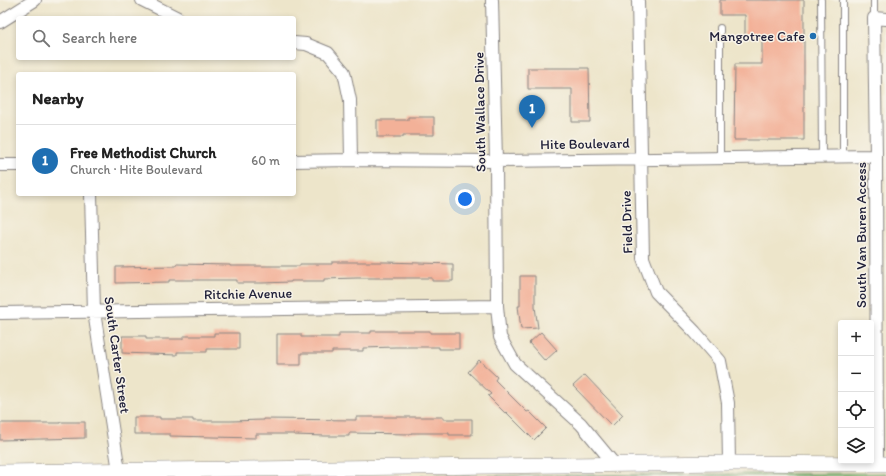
<!DOCTYPE html>
<meta charset="utf-8">
<style>
:root{--surface:#fff;--page:#f6f6f6;--text:#222;--muted:#767676;--line:#e0e0e0;--accent:#1f6fb2}
body{margin:0;font-family:Itim,sans-serif;background:var(--page);color:var(--text)}
.controls{position:absolute;right:12px;bottom:12px;display:grid;overflow:hidden;border-radius:4px;box-shadow:0 2px 6px #0003}
.controls button{width:36px;height:36px;display:grid;place-items:center;padding:0;border:0;border-bottom:1px solid var(--line);background:var(--surface);color:var(--text);font:20px sans-serif}
.you{position:absolute;left:465px;top:199px;width:14px;height:14px;margin:-10px;border:3px solid #fff;border-radius:50%;background:#1a73e8;box-shadow:0 0 0 6px #1a73e833}
.badge{display:grid;place-items:center;width:26px;height:26px;border-radius:50%;background:var(--accent);color:#fff;font-size:13px;font-weight:700}
.pin{position:absolute;translate:-50% -33px;filter:drop-shadow(0 1px 2px #0008)}
.pin::after{content:'';position:absolute;top:21px;width:14px;height:12px;background:inherit;clip-path:polygon(0 0,100% 0,50% 100%)}
.list{margin:0;padding:0;list-style:none}
h2{display:flex;justify-content:space-between;align-items:center;height:52px;margin:0;padding:0 16px;font-size:17px}
h2 small{font-size:13px;font-weight:400;color:var(--muted)}
.list li{display:grid;grid-template-columns:26px 1fr auto;gap:12px;align-items:center;box-sizing:border-box;height:72px;padding:0 16px;border-top:1px solid var(--line)}
.list b{display:block;font-size:15px;white-space:nowrap}
.list p{margin:0;font-size:13px;white-space:nowrap;color:var(--muted)}
.list em{font-size:13px;font-style:normal;color:var(--muted)}
.icon{flex:none;width:22px;height:22px;fill:none;stroke:currentColor;stroke-width:2;stroke-linecap:round;stroke-linejoin:round}
.map{position:relative;flex:none;width:886px;height:476px;overflow:hidden}
.search{position:absolute;background:var(--surface);box-shadow:0 2px 6px #0003;left:16px;top:16px;width:280px;height:44px;display:flex;align-items:center;gap:10px;box-sizing:border-box;padding:0 14px;border-radius:4px;color:var(--muted);font-size:15px}
.panel{position:absolute;background:var(--surface);box-shadow:0 2px 6px #0003;left:16px;top:72px;width:280px;height:124px;border-radius:4px}
.map>svg:first-child{display:block}
</style>
<div class="map">
<svg width="886" height="476" viewBox="0 0 886 476">
<rect width="100%" height="100%" fill="#f7f3e8"/>
<filter id="ink" filterUnits="userSpaceOnUse"><feTurbulence type="fractalNoise" baseFrequency=".025" numOctaves="2"/><feDisplacementMap in="SourceGraphic" scale="8" xChannelSelector="R" yChannelSelector="G"/><feConvolveMatrix kernelMatrix="1 2 1 2 8 2 1 2 1" color-interpolation-filters="sRGB"/></filter>
<filter id="wash" filterUnits="userSpaceOnUse"><feTurbulence type="fractalNoise" baseFrequency=".012" numOctaves="4" result="noise"/><feDisplacementMap in="SourceGraphic" scale="16" xChannelSelector="R" yChannelSelector="G"/><feGaussianBlur stdDeviation="0.9" result="paint"/><feColorMatrix in="noise" values="0 0 0 0 0 0 0 0 0 0 0 0 0 0 0 0 0 1.4 0 .05"/><feComposite in="paint" operator="in"/></filter>
<g filter="url(#wash)">
<rect width="100%" height="100%" fill="#ede5ca"/>
<path fill="#9bd284" stroke="#5e7a60" d="M886 473V476H421Z"/>
<g id="blocks">
<path fill="#f3b198" d="M720 0H804V140H734L735 64H762V38H745V15H720Z
M528 68H589L590 122H572V89H528Z
M408 117H434V135H403V137H377V120H408Z
M332 262H386L453 264V281H432V278H357L324 279V281H291V282L262 283H237V280H169V282L116 283V267L176 266V264L230 265V266H300V264H332Z
M520 276H535V307L538 328 521 329 518 306H520Z
M371 331H430V333H459V349H439V347H395L363 348V351H332V353H301V365H277V334H301V337H339V333H371Z
M541 332 557 350 545 361 529 343Z
M214 333H239V349H207V352H177V355L122 353V336H146V339H183V336H214Z
M479 360 497 377 495 380 527 412 529 411 546 428 534 440 506 412 505 413 488 396 491 394 468 372Z
M585 375 623 415 612 426 573 386Z
M134 417H160V419H193V421H231L263 420V419L356 420V417H443V419H472V435H449V433H411V434L349 433V436H325L294 435V434H256V438L170 436V434H134Z
M60 422H85V438L0 440V423H60Z"/>
</g>
</g>
<g filter="url(#ink)">
<use href="#blocks" fill-opacity="0" stroke="#888482" stroke-width="1"/>
<g fill="none" stroke-linecap="round" stroke-linejoin="round">
<g stroke="#888482" stroke-width="8">
<path id="service" d="M821 0 822 157
M874 0V18
M843 156V0
M720 157V28"/>
</g>
<g stroke="#888482" stroke-width="14">
<path id="minor" d="M142 0 178 18
M492 0 496 161 497 306 500 337 515 364 581 424 615 465
M638 0 643 258 656 292 695 332 720 361 728 403 729 463
M0 22 35 0
M294 43 306 44 328 53 344 72 350 100 351 160
M294 161 351 160 496 161 876 156
M0 165H18
M91 194 94 312 119 471
M0 313 497 306
M877 463 876 156 874 18 886 19"/>
</g>
<g stroke="#888482" stroke-width="16">
<path id="tertiary" d="M0 472 729 463 886 464"/>
</g>
<use href="#service" stroke="#fff" stroke-width="6"/>
<use href="#minor" stroke="#fff" stroke-width="12"/>
<use href="#tertiary" stroke="#fff" stroke-width="15"/>
</g>
</g>
<circle fill="#1f6fb2" stroke="#f7f3e8" stroke-width="1.5" cx="813" cy="36" r="4"/>
<g text-anchor="middle" dominant-baseline="central" stroke-width="3" stroke-linejoin="round" paint-order="stroke">
<g font-size="14" fill="#22223b" stroke="#f7f3e8" text-anchor="end">
<text x="805" y="36">Mangotree Cafe</text>
</g>
<g font-size="14" fill="#22223b" stroke="#f7f3e8">
<text transform="translate(480 112) rotate(-91)">South Wallace Drive</text>
<text transform="translate(585 144) rotate(-1)">Hite Boulevard</text>
<text transform="translate(627 222) rotate(-92)">Field Drive</text>
<text transform="translate(861 235) rotate(-90)">South Van Buren Access</text>
<text transform="translate(248 294) rotate(-1)">Ritchie Avenue</text>
<text transform="translate(117 355) rotate(82)">South Carter Street</text>
</g>
</g>
</svg>
<div class="controls">
<button>+</button>
<button>−</button>
<button><svg class="icon" aria-label="locate" viewBox="0 0 24 24"><circle cx="12" cy="12" r="6"/><path d="M12 2v4M12 18v4M2 12h4M18 12h4"/></svg></button>
<button><svg class="icon" aria-label="layers" viewBox="0 0 24 24"><path d="M12 4l9 5-9 5-9-5zM3 14l9 5 9-5"/></svg></button>
</div>
<div class="you"></div>
<div class="pin badge" style="left:532px;top:128px">1</div>
<div class="search"><svg class="icon" aria-label="search" viewBox="0 0 24 24"><circle cx="10" cy="10" r="6"/><path d="M15 15l6 6"/></svg>Search here</div>
<section class="panel">
<h2>Nearby<small></small></h2>
<ul class="list">
<li><span class="badge">1</span><div><b>Free Methodist Church</b><p>Church · Hite Boulevard</p></div><em>60 m</em></li>
</ul>
</section>
</div>
